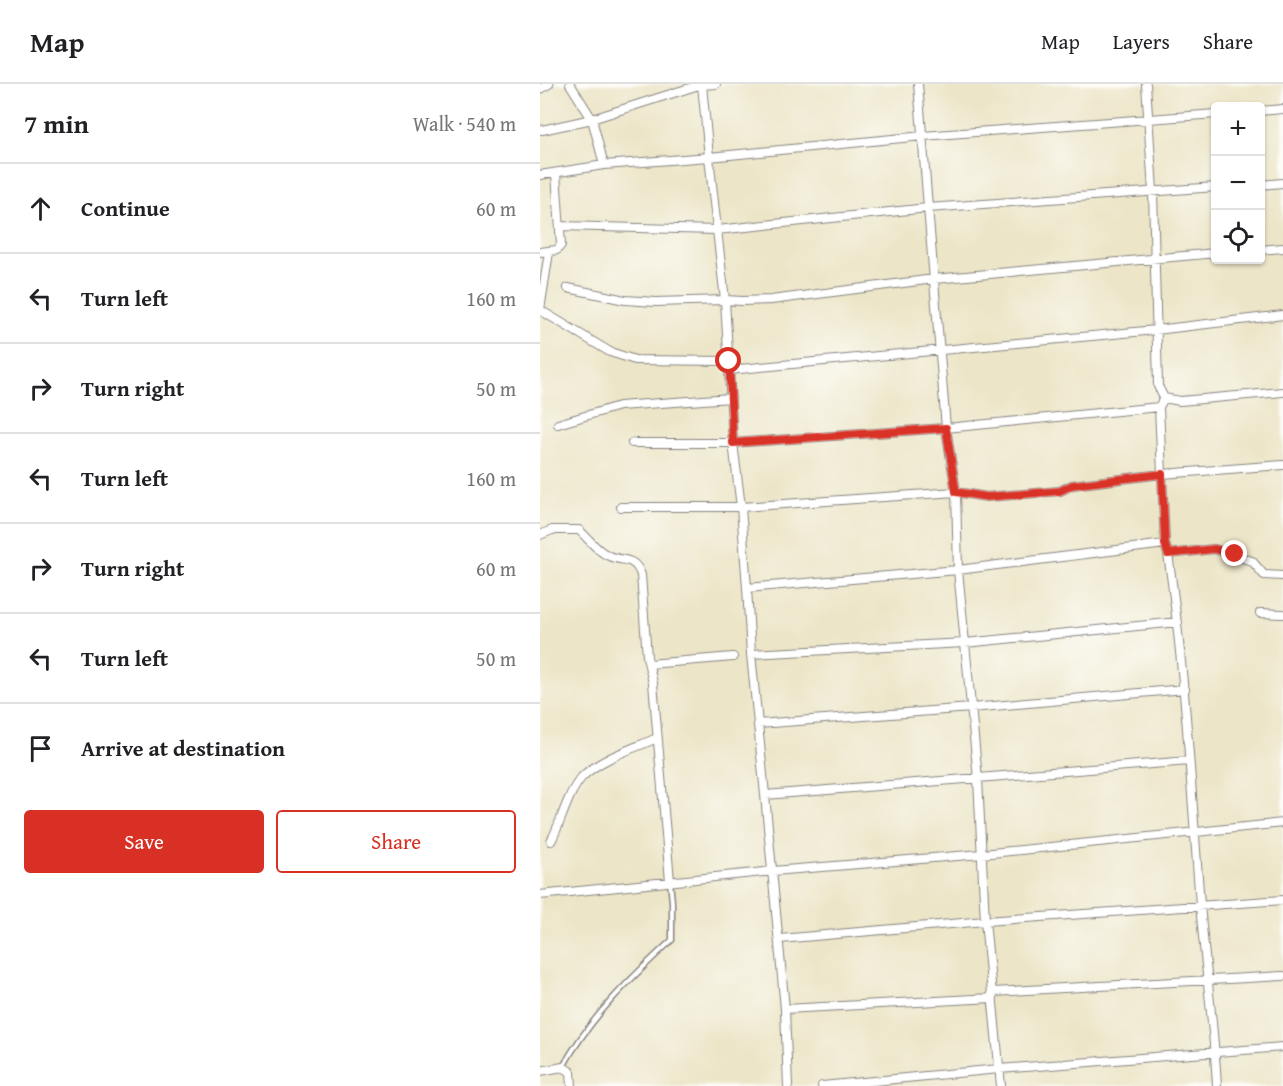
<!DOCTYPE html>
<meta charset="utf-8">
<style>
:root{--surface:#fff;--page:#f6f6f6;--text:#202124;--muted:#757577;--line:#e0e0e0;--accent:#d93025}
body{margin:0;font-family:"Gentium Book Plus",serif;background:var(--page);color:var(--text)}
.controls{position:absolute;right:18px;top:18px;display:grid;overflow:hidden;border-radius:6px;box-shadow:0 2px 4px #0004}
.controls button{width:54px;height:54px;display:grid;place-items:center;padding:0;border:0;border-bottom:2px solid var(--line);background:var(--surface);color:var(--text);font:30px sans-serif}
.stop{position:absolute;width:18px;height:18px;margin:-14px;border:4px solid #d93025;border-radius:50%;background:#fff}
.stop.end{background:#d93025;border-color:#fff;box-shadow:0 2px 6px #0008}
.list{margin:0;padding:0;list-style:none}
h2{display:flex;justify-content:space-between;align-items:center;height:78px;margin:0;padding:0 24px;font-size:26px}
h2 small{font-size:20px;font-weight:400;color:var(--muted)}
.list li{display:grid;grid-template-columns:39px 1fr auto;gap:18px;align-items:center;box-sizing:border-box;height:90px;padding:0 24px;border-top:2px solid var(--line)}
.list b{display:block;font-size:22px;white-space:nowrap}
.list em{font-size:20px;font-style:normal;color:var(--muted)}
.actions{display:flex;gap:12px;padding:18px 24px}
.actions a{flex:1;padding:14px 0;border:2px solid var(--accent);border-radius:6px;text-align:center;font-size:21px;color:var(--accent)}
.actions .main{background:var(--accent);color:#fff}
.icon{flex:none;width:33px;height:33px;fill:none;stroke:currentColor;stroke-width:2;stroke-linecap:round;stroke-linejoin:round}
.map{position:relative;flex:none;width:743px;height:1002px;overflow:hidden}
header{display:flex;align-items:center;gap:36px;box-sizing:border-box;height:84px;padding:0 30px;background:var(--surface);border-bottom:2px solid var(--line)}
header strong{font-size:28px}
nav{display:flex;gap:33px;margin-inline-start:auto;font-size:21px}
main{display:flex}
aside{flex:1;background:var(--surface)}
.map>svg:first-child{display:block}
</style>
<header>
<strong>Map</strong>
<nav><a>Map</a><a>Layers</a><a>Share</a></nav>
</header>
<main>
<aside>
<h2>7 min<small>Walk · 540 m</small></h2>
<ul class="list">
<li><svg class="icon" aria-label="ahead" viewBox="0 0 24 24"><path d="M12 20V5M6 11l6-6 6 6"/></svg><div><b>Continue</b></div><em>60 m</em></li>
<li><svg class="icon" aria-label="left" viewBox="0 0 24 24"><path d="M17 20v-9H6M10 6l-5 5 5 5"/></svg><div><b>Turn left</b></div><em>160 m</em></li>
<li><svg class="icon" aria-label="right" viewBox="0 0 24 24"><path d="M7 20v-9h11M14 6l5 5-5 5"/></svg><div><b>Turn right</b></div><em>50 m</em></li>
<li><svg class="icon" aria-label="left" viewBox="0 0 24 24"><path d="M17 20v-9H6M10 6l-5 5 5 5"/></svg><div><b>Turn left</b></div><em>160 m</em></li>
<li><svg class="icon" aria-label="right" viewBox="0 0 24 24"><path d="M7 20v-9h11M14 6l5 5-5 5"/></svg><div><b>Turn right</b></div><em>60 m</em></li>
<li><svg class="icon" aria-label="left" viewBox="0 0 24 24"><path d="M17 20v-9H6M10 6l-5 5 5 5"/></svg><div><b>Turn left</b></div><em>50 m</em></li>
<li><svg class="icon" aria-label="arrive" viewBox="0 0 24 24"><path d="M6 21V4h12l-3 4 3 4H6"/></svg><div><b>Arrive at destination</b></div></li>
</ul>
<div class="actions"><a class="main">Save</a><a>Share</a></div>
</aside>
<div class="map">
<svg width="743" height="1002" viewBox="0 0 743 1002">
<rect width="100%" height="100%" fill="#fdfcf7"/>
<filter id="ink" filterUnits="userSpaceOnUse"><feTurbulence type="fractalNoise" baseFrequency=".0167" numOctaves="2"/><feDisplacementMap in="SourceGraphic" scale="12" xChannelSelector="R" yChannelSelector="G"/><feConvolveMatrix kernelMatrix="1 2 1 2 8 2 1 2 1" color-interpolation-filters="sRGB"/></filter>
<filter id="wash" filterUnits="userSpaceOnUse"><feTurbulence type="fractalNoise" baseFrequency=".008" numOctaves="4" result="noise"/><feDisplacementMap in="SourceGraphic" scale="24" xChannelSelector="R" yChannelSelector="G"/><feGaussianBlur stdDeviation="1.35" result="paint"/><feColorMatrix in="noise" values="0 0 0 0 0 0 0 0 0 0 0 0 0 0 0 0 0 1.4 0 .05"/><feComposite in="paint" operator="in"/></filter>
<g filter="url(#wash)">
<rect width="100%" height="100%" fill="#ece5c7"/>
</g>
<g filter="url(#ink)">
<g fill="none" stroke-linecap="round" stroke-linejoin="round">
<g stroke="#878481" stroke-width="7">
<path id="lane" d="M23 983C49 934 92 893 132 856V818L130 797"/>
</g>
<g stroke="#878481" stroke-width="10">
<path id="street" d="M30 0 52 35 64 81
M378 0 406 344 416 408 418 486 438 695 445 837 461 1002
M606 0 613 107 618 302 624 314 640 317 743 308
M0 5 9 0
M720 27 743 25
M2 46 52 35 162 0
M0 91 64 81 169 73 162 1 176 0
M720 101 743 99
M21 142 177 146 169 73 383 52 676 30
M720 166 743 164
M0 168 17 166 21 161 16 89
M28 204 85 216 116 218 185 216 177 146 388 124 676 103
M0 226 70 268 95 276 189 277
M0 226 9 168
M189 286 185 216 202 217 231 216 394 195 676 169
M18 340 79 322 191 314
M92 359H193L189 286 616 246 743 231
M81 423H201L193 359 406 344 619 323 624 314
M0 451 12 446H39C47 453 57 467 67 471 82 479 94 471 101 491L107 573 113 599 130 797
M625 460 628 470C645 586 651 703 660 820 665 881 674 941 677 1002
M628 470 674 465 712 477 724 491 743 492
M207 504 201 423 416 408 447 413 520 407 532 401 622 390 619 323
M720 529 743 530
M211 570 207 504 418 486 625 460 622 390 743 381
M109 580 193 573
M218 640 211 570 425 559 638 538
M225 711 218 640 431 624 645 605
M11 757C22 737 27 710 42 693 59 675 95 664 117 654
M0 811 233 787 442 770 743 739
M240 855 445 837 743 816
M453 908 743 892
M245 925 453 914
M0 987 23 983 31 988 32 1002
M248 1002 245 925 225 711 649 677
M282 1002 459 985 743 963"/>
</g>
<use href="#lane" stroke="#fff" stroke-width="4"/>
<use href="#street" stroke="#fff" stroke-width="8"/>
</g>
</g>
<g fill="none" stroke-linecap="round" stroke-linejoin="round" filter="url(#ink)">
<path stroke="#d93025" stroke-width="8" d="M189 277 193 359 406 344 416 408 447 413 520 407 532 401 622 390 625 460 628 470 674 465 695 470"/>
</g>
</svg>
<div class="controls">
<button>+</button>
<button>−</button>
<button><svg class="icon" aria-label="locate" viewBox="0 0 24 24"><circle cx="12" cy="12" r="6"/><path d="M12 2v4M12 18v4M2 12h4M18 12h4"/></svg></button>
</div>
<div class="stop" style="left:189px;top:277px"></div>
<div class="stop end" style="left:695px;top:470px"></div>
</div>
</main>
